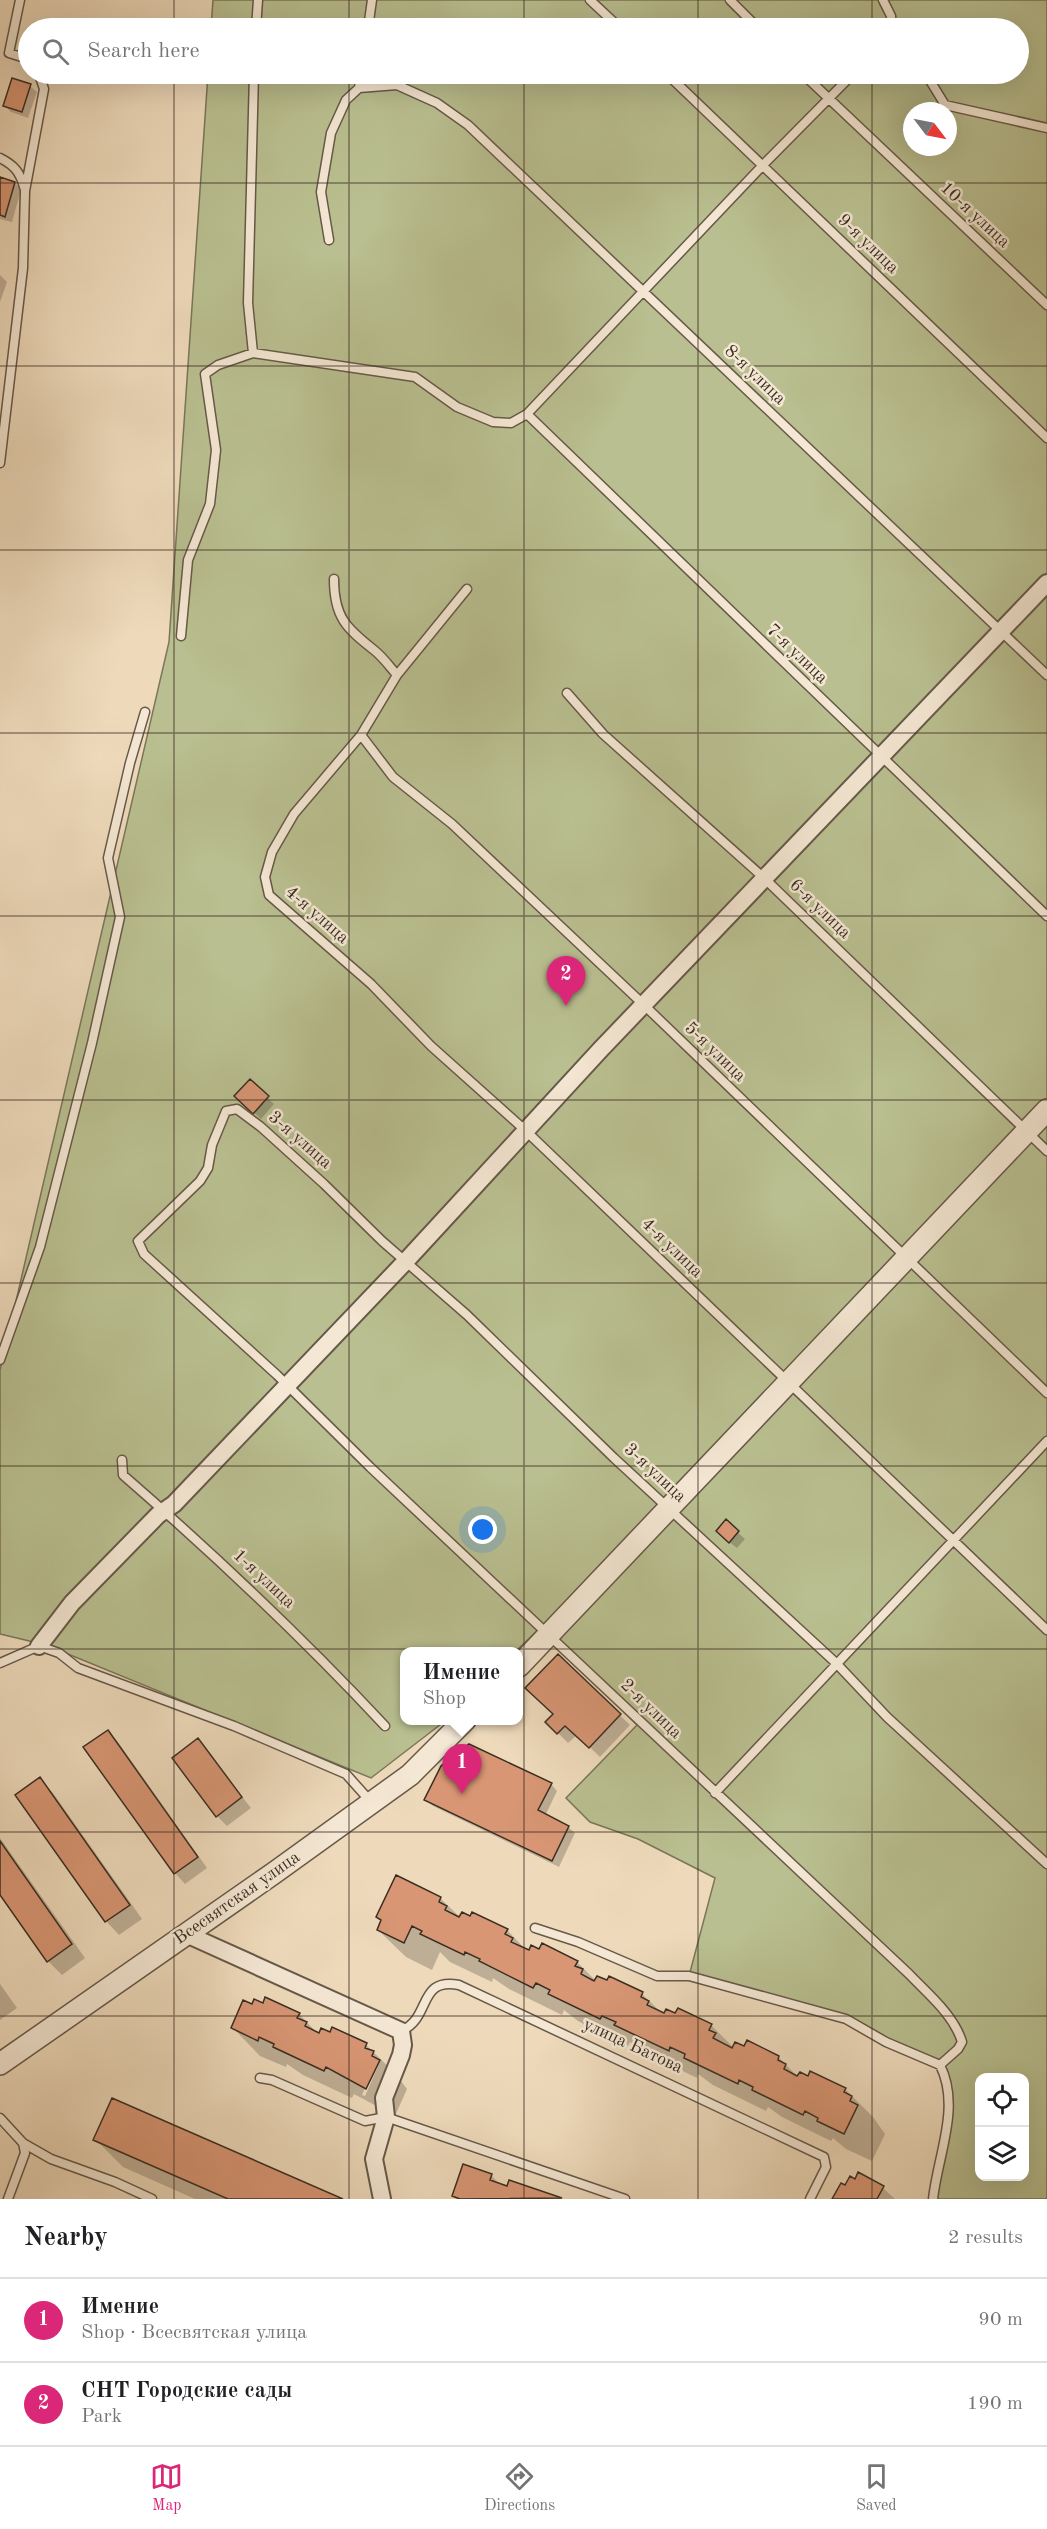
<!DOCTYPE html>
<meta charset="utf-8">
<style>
:root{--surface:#fff;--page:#f6f6f6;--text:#202124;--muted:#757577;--line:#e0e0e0;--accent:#db2777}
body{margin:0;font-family:"Old Standard TT",serif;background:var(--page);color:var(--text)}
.controls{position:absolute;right:18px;bottom:18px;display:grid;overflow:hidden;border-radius:12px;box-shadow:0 6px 24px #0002}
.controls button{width:54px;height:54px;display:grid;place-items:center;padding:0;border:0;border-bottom:2px solid var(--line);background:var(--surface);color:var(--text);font:30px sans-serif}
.compass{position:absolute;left:903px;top:102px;width:54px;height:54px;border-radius:50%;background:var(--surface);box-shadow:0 6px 24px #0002;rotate:122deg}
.you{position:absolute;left:483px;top:1530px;width:21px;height:21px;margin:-15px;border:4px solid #fff;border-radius:50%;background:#1a73e8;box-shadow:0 0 0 9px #1a73e833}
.badge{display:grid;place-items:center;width:39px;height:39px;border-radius:50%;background:var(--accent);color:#fff;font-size:20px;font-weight:700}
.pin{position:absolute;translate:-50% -50px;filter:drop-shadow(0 2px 3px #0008)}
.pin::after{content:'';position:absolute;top:32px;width:21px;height:18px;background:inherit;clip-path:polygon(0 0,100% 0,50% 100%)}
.popup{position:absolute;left:400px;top:1647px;width:123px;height:78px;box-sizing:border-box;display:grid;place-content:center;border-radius:12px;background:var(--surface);filter:drop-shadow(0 2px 4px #0005);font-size:20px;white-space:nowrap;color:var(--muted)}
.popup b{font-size:22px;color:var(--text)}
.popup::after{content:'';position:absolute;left:50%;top:100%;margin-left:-12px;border:12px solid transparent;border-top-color:var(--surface)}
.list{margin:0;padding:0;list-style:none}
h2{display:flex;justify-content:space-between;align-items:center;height:78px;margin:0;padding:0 24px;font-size:26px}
h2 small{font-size:20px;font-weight:400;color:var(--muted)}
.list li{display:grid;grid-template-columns:39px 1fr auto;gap:18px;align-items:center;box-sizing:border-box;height:84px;padding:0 24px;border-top:2px solid var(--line)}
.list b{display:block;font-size:22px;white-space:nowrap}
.list p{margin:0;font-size:20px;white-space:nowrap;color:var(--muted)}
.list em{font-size:20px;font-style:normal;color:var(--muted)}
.icon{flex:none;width:33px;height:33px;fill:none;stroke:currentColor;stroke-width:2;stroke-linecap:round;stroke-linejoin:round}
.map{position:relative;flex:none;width:1047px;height:2199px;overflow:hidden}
.search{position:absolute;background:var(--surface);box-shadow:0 6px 24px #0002;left:18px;right:18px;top:18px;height:66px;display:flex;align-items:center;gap:15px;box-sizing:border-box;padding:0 21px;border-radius:33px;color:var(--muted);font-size:22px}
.sheet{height:246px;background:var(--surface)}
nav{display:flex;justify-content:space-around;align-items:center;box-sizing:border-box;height:84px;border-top:2px solid var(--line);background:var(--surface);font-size:16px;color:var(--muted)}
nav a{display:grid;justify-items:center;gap:3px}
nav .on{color:var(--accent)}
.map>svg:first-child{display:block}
</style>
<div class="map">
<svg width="1047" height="2199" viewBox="0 0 1047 2199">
<rect width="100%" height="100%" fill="#eedabb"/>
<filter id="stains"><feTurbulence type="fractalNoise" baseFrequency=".00333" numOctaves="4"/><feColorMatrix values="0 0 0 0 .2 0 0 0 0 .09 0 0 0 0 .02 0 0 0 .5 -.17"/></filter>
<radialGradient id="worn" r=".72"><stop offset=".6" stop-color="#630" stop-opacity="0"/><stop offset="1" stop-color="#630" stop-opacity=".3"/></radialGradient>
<path fill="#b9bf90" stroke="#7a765a" stroke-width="1.5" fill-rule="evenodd" d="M213 0H1047V2199H933L949 2116 940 2065 846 2019 689 1976 715 1878 638 1839 590 1822 566 1798 637 1725 540 1628 516 1651 405 1652V1720L445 1721 371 1778 46 1645 0 1634V1370L169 642 208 74H1018V28H211ZM912 111H948V147H912ZM980 2078H1024V2176H980Z"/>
<path fill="#0003" fill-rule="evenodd" d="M30 86 37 92 28 118 11 112 4 105Z
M0 179 15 183 21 190 12 222 0 219Z
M0 275 7 282 0 302Z
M250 1081 274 1104 261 1119 243 1103Z
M726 1522 745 1539 737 1548 724 1538Z
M558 1656 630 1725 600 1757 577 1735 568 1743 547 1722 555 1714Z
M108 1732 118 1742 207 1868 185 1884 175 1873Z
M198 1740 251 1808 227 1826 217 1816Z
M39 1779 53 1793 142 1919 119 1935 106 1921Z
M551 1784 557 1791 545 1816 568 1827 575 1833 559 1867 433 1806 426 1800Z
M0 1838 85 1958 62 1975 48 1961 0 1892Z
M440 1898 461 1918 507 1930 529 1953 577 1962 596 1981 642 1994 663 2014 676 2015 678 2010 711 2025 734 2048 779 2058 798 2077 845 2089 873 2117 885 2134 872 2161 846 2149 833 2138 831 2141 782 2117 768 2107 766 2111 713 2085 698 2074 697 2078 644 2052 630 2042 628 2046 578 2021 564 2010 562 2015 509 1989 493 1978 492 1982 450 1962 440 1952 432 1970 406 1957 378 1930Z
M0 1984 17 2008 0 2020Z
M299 2014 319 2035 366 2045 394 2072 407 2089 395 2116 354 2094 352 2098 303 2075 287 2064 286 2067 260 2056 233 2028ZM377 2062H380L365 2096 362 2095Z
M95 2139 339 2199H195L123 2167Z
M859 2174 883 2188 895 2199H834L855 2181Z
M491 2175 501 2186 508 2188 510 2181 561 2199H457L453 2196Z"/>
<path fill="#d89674" stroke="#3a2e23" stroke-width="1.5" d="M12 78 31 84 22 112 3 106Z
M0 177 15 182 5 217 0 215Z
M250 1079 269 1096 253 1114 234 1096Z
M726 1519 739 1531 729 1543 716 1531Z
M558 1654 621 1714 589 1748 565 1726 557 1734 545 1722 553 1714 525 1688Z
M108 1730 198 1857 174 1874 83 1747Z
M198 1738 242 1797 216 1817 172 1758Z
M469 1744 552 1783 538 1810 569 1826 552 1861 424 1800 441 1766Z
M40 1777 130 1905 105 1922 15 1795Z
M0 1841 72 1944 47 1962 0 1895Z
M396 1875 441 1897 439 1902 447 1906 445 1910 459 1917 462 1912 470 1916 472 1912 508 1929 505 1934 513 1938 511 1942 529 1950 531 1945 539 1949 542 1943 578 1961 575 1966 583 1969 581 1974 594 1981 597 1976 607 1980 609 1976 643 1992 641 1997 649 2001 647 2005 664 2013 666 2009 675 2013 678 2008 712 2024 709 2030 716 2033 713 2038 732 2048 735 2042 744 2046 747 2040 779 2056 778 2060 786 2064 784 2069 797 2076 800 2072 808 2076 810 2071 846 2088 844 2092 852 2096 850 2101 858 2105 844 2134 817 2121 818 2118 805 2111 803 2115 752 2090 753 2087 739 2080 738 2084 684 2058 685 2054 670 2047 669 2051 614 2025 616 2022 602 2016 600 2019 548 1994 550 1990 536 1983 533 1988 479 1961 480 1959 465 1952 464 1955 420 1934 422 1931 412 1926 404 1943 377 1930 381 1920 376 1917Z
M265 1997 300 2013 297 2018 307 2022 305 2026 319 2033 321 2028 330 2032 332 2027 367 2043 365 2048 374 2051 372 2056 380 2060 366 2089 326 2067 324 2071 273 2047 274 2044 259 2037 258 2041 231 2028 243 2000 252 2004 254 1999 263 2003Z
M112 2098 199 2136 343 2199H228L93 2140Z
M463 2164 492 2174 490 2180 507 2186 509 2180 562 2198 460 2199 452 2196Z
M858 2172 884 2186 877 2199H832L841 2183 845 2185 850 2176 855 2179Z"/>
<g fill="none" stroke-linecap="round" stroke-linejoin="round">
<g stroke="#675949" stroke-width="11">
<path id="service" d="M20 0 9 53 28 59
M590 0 620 28
M730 0 758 28
M883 0 891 16 892 28
M256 28 258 0
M368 28 372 0
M667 74 1047 438
M803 74 1047 305
M926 74 945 105 1047 128
M359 88 361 74
M0 158C14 165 20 172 24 187
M329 240 321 192 331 133 346 100 359 88 397 85 437 103 468 125 1047 675
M253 353 415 377 457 407 493 422 511 423 527 414 763 165 853 74
M527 414 1047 916
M0 463 23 268 25 191 44 89 39 74
M334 579C334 617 346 628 374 650 383 657 390 667 397 675L361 735 294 814 272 852 265 877 269 895 371 984 431 1046 526 1131 1047 1630
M181 636 188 560 210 504 216 450 205 374 218 365 253 353 248 303 254 74
M397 675 467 589
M567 693 603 734 764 878 1047 1151
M361 735 393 777 452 824 644 1005 1047 1393
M0 1360 40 1247 92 1043 120 917 108 858 130 763 145 712
M122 1460 123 1475C215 1555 302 1637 385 1726
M0 1663 39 1646 59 1653 78 1668 234 1726 346 1774 371 1802
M715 1793 1047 1441
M535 1928 578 1942 657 1976H689L846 2019 886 2042 940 2065C961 2107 938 2154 933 2199
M401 2031C432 2018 417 1977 459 1985L824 2157 826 2167 810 2199
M940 2065 958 2049 962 2042C954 2015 928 1994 909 1974L370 1467 277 1375 144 1254 138 1241 200 1181 208 1168 212 1145 226 1111 237 1109 261 1127 324 1184 382 1241 467 1315 614 1458 836 1663 887 1717 1047 1864
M260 2078 272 2080 365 2121 386 2117 625 2199
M0 2118 23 2143 51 2159 115 2182 152 2199
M8 2199 25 2153 23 2143"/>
</g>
<g stroke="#675949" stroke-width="20">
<path id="minor" d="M39 1646 72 1603 158 1515 174 1504 405 1262 601 1049 1047 583
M186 1934 401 2031 403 2045 401 2055 384 2098 386 2117 374 2159 382 2199"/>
</g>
<g stroke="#675949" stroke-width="24">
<path id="tertiary" d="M519 1666 1047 1110
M0 2064 274 1873 410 1775 465 1720"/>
</g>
<use href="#service" stroke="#f4e7d3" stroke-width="8"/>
<use href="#minor" stroke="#f4e7d3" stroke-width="16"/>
<use href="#tertiary" stroke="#f4e7d3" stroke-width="21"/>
</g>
<path fill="none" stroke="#3a2e23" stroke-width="1.5" stroke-opacity="0.55" d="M174 0V28M349 0V28M524 0V28M698 0V28M872 0V28M174 74V2199M349 74V2199M524 74V2199M698 74V2199M872 74V2199M0 183H1047M0 366H1047M0 550H1047M0 733H1047M0 916H1047M0 1100H1047M0 1283H1047M0 1466H1047M0 1649H1047M0 1832H1047M0 2016H1047"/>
<g text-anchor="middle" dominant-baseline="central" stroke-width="5" stroke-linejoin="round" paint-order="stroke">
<g font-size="18" fill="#3a2e23" stroke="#f4e7d3">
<text transform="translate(975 215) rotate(43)">10-я улица</text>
<text transform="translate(868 244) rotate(44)">9-я улица</text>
<text transform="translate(755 375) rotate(44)">8-я улица</text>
<text transform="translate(797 654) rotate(44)">7-я улица</text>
<text transform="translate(820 909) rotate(44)">6-я улица</text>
<text transform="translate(317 915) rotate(41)">4-я улица</text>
<text transform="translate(715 1052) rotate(44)">5-я улица</text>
<text transform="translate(300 1140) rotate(41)">3-я улица</text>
<text transform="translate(672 1248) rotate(44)">4-я улица</text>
<text transform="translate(655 1473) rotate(43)">3-я улица</text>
<text transform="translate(264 1579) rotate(43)">1-я улица</text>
<text transform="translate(651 1709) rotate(44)">2-я улица</text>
<text transform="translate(237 1898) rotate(-35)">Всесвятская улица</text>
<text transform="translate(633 2046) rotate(25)">улица Батова</text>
</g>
</g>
<rect width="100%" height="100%" filter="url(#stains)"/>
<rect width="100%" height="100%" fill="url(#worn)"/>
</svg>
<div class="controls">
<button><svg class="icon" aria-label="locate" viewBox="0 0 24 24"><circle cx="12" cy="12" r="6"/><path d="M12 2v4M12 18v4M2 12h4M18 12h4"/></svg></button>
<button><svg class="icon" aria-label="layers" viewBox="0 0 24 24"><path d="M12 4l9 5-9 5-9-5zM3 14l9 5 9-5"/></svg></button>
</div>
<svg class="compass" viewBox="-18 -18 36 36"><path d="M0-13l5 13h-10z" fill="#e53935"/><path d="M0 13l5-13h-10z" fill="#757577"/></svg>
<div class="you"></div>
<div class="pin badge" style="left:462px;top:1794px">1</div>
<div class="popup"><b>Имение</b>Shop</div>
<div class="pin badge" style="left:566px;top:1006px">2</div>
<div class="search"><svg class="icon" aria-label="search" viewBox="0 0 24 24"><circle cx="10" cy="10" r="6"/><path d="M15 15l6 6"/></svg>Search here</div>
</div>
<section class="sheet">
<h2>Nearby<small>2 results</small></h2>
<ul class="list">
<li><span class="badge">1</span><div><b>Имение</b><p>Shop · Всесвятская улица</p></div><em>90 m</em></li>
<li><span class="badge">2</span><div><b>СНТ Городские сады</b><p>Park</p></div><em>190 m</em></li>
</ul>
</section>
<nav>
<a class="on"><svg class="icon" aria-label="map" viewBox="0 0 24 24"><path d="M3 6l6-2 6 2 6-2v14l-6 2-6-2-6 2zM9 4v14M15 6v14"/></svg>Map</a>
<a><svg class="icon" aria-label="directions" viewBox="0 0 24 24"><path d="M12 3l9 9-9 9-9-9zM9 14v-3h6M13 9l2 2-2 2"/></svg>Directions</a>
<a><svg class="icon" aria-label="saved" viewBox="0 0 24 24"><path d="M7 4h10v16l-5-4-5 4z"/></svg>Saved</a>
</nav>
